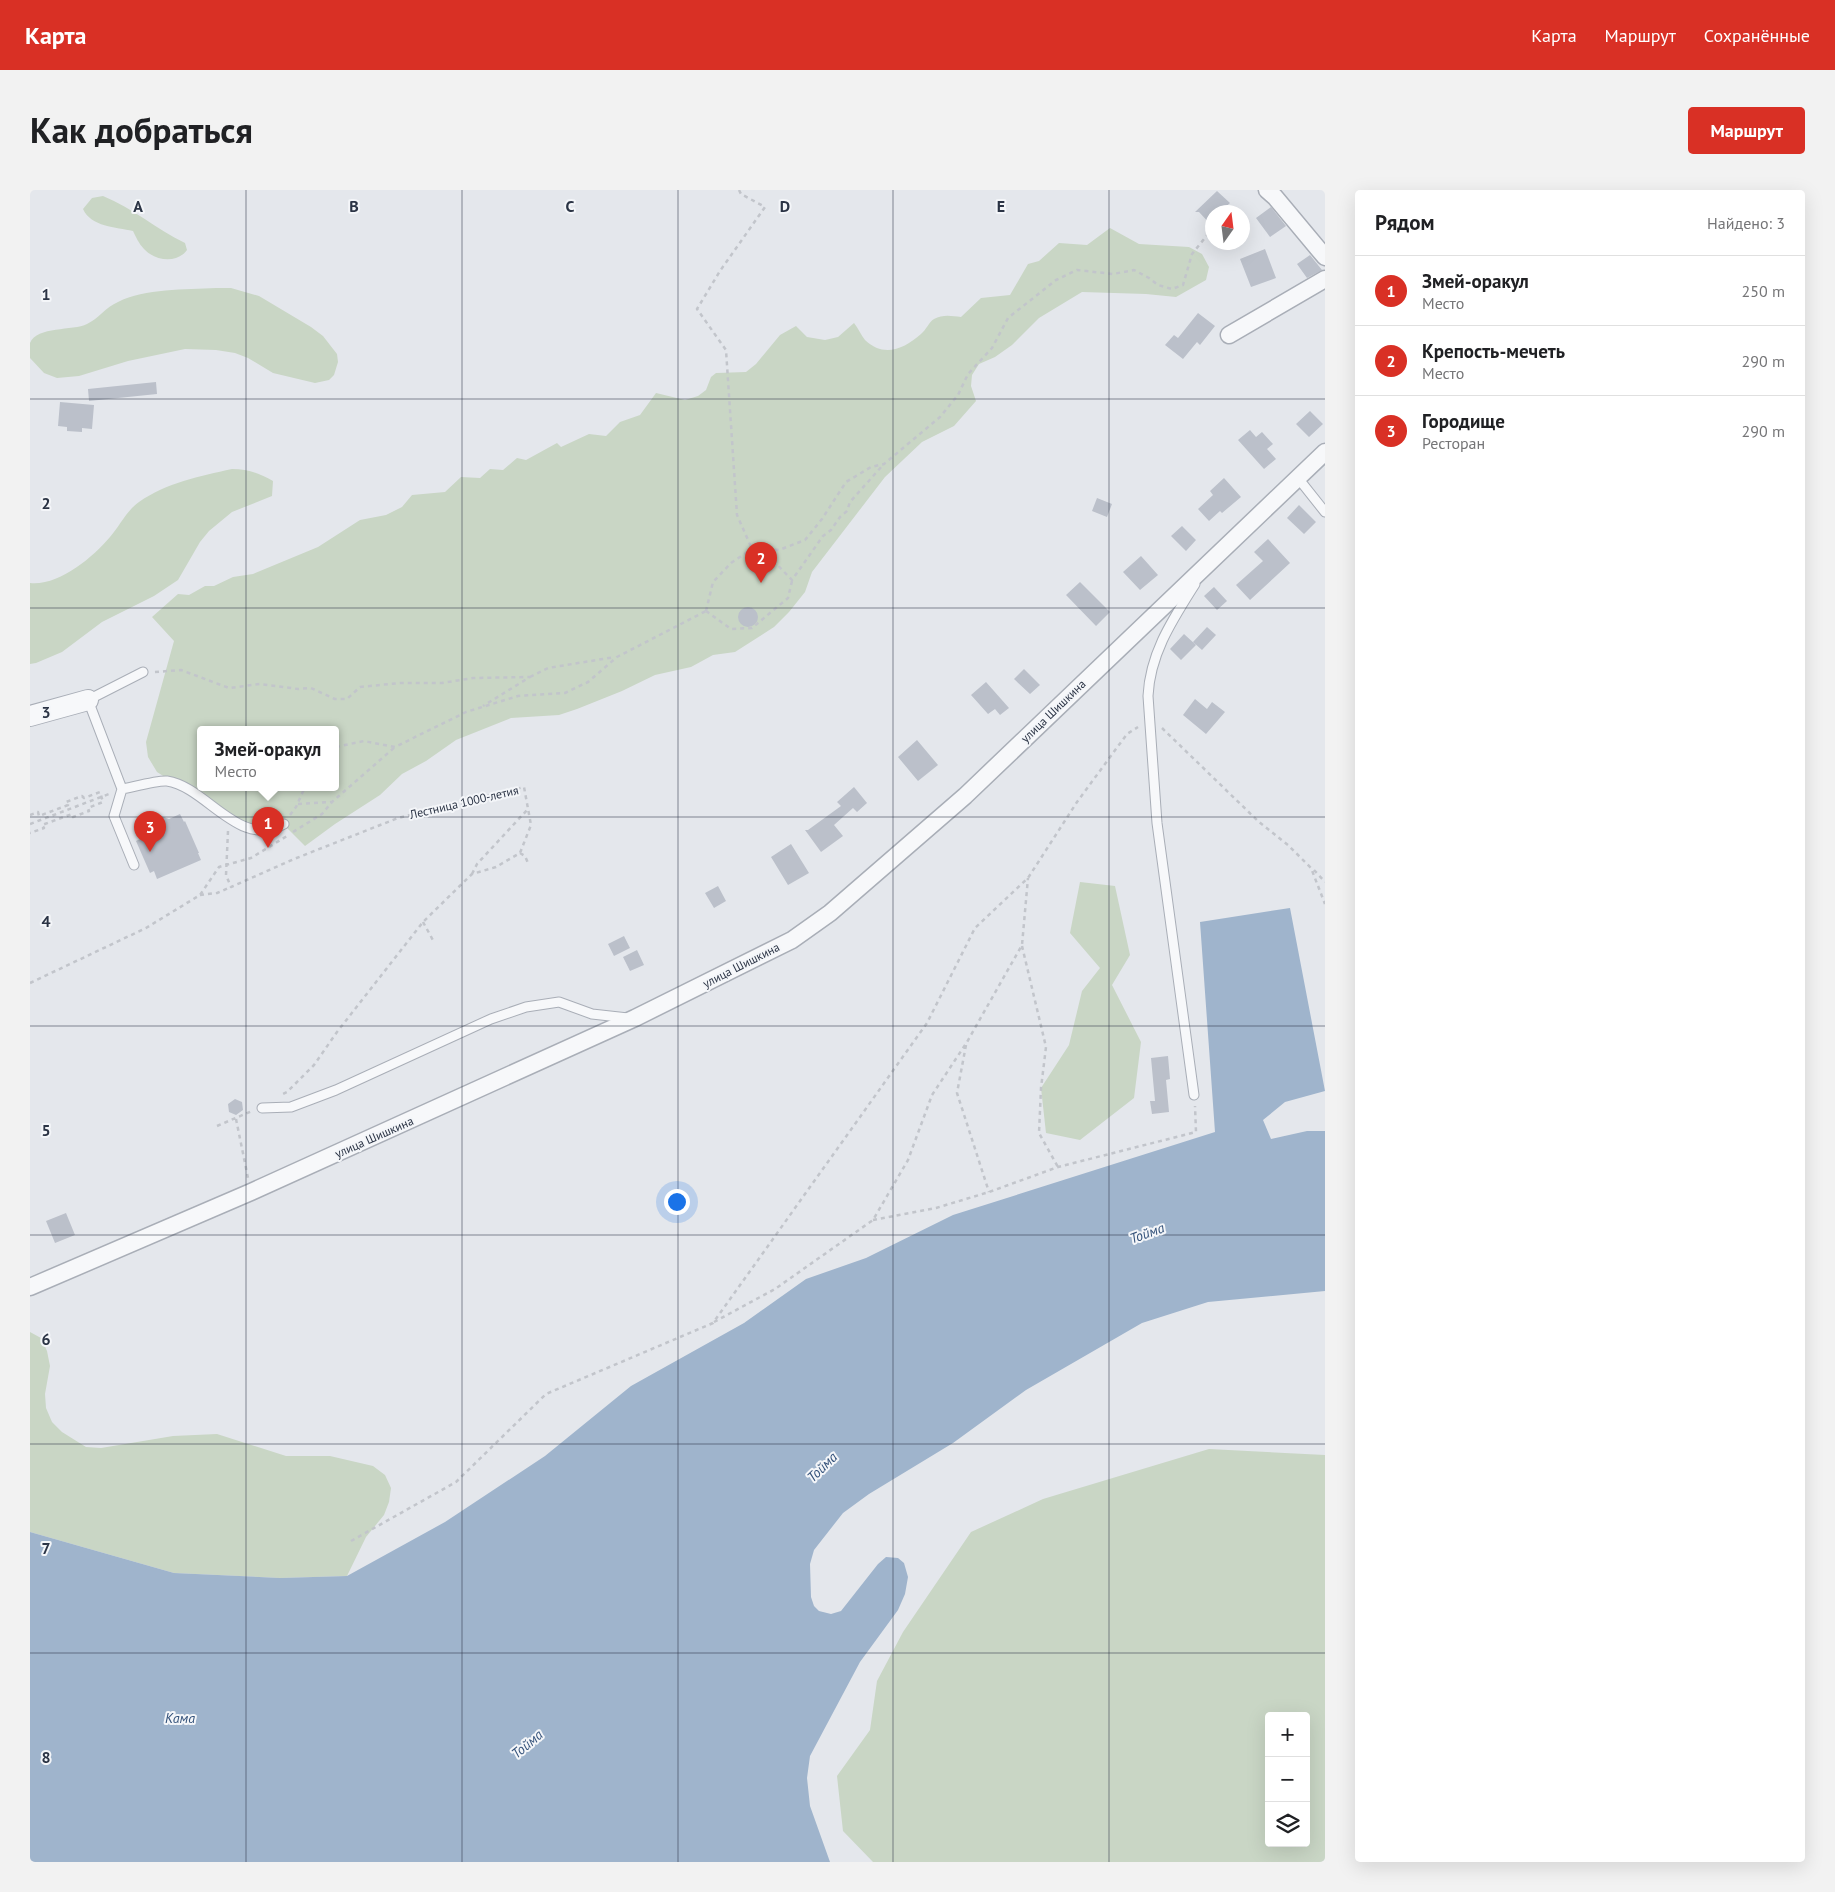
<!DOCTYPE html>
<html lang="ru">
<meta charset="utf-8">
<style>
:root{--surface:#fff;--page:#f2f2f2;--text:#202124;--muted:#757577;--line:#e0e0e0;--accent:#d93025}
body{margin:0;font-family:"PT Sans",sans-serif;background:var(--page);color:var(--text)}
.controls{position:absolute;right:15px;bottom:15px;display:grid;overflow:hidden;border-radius:5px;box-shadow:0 5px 20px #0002}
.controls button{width:45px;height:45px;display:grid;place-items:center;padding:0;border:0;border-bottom:1px solid var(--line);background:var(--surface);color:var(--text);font:25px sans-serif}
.compass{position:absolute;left:1175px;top:15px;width:45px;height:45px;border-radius:50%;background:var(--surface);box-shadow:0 5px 20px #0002;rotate:14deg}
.you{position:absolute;left:646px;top:1011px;width:18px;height:18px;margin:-12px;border:4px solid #fff;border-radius:50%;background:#1a73e8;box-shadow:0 0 0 8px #1a73e833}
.badge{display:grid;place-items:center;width:32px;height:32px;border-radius:50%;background:var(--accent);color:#fff;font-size:16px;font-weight:700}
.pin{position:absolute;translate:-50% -41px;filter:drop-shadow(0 1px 2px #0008)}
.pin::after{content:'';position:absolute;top:26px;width:18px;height:15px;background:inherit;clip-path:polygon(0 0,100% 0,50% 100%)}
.popup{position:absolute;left:167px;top:536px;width:142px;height:65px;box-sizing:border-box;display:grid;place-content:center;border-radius:5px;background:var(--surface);filter:drop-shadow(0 1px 4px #0005);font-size:16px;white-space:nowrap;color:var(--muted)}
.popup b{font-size:19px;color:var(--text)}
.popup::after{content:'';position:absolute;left:50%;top:100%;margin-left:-10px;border:10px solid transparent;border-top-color:var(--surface)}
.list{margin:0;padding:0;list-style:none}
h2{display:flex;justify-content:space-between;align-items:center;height:65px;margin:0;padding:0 20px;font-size:21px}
h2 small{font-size:16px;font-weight:400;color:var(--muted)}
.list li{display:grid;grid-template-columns:32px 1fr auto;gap:15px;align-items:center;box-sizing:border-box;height:70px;padding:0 20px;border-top:1px solid var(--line)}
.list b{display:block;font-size:19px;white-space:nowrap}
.list p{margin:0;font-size:16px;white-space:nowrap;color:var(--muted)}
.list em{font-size:16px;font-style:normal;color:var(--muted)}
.icon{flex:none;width:28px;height:28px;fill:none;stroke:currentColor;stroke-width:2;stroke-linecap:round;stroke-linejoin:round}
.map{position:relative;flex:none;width:1295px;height:1672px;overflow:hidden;border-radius:5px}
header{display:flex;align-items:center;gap:30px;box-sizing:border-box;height:70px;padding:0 25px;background:var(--accent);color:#fff}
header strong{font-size:24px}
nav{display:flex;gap:28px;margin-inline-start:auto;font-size:18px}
.intro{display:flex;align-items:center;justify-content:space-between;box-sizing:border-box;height:120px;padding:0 30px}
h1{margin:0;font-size:35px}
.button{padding:12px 22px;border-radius:5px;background:var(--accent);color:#fff;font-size:18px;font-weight:700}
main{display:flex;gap:30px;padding:0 30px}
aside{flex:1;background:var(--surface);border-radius:5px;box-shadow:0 5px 20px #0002}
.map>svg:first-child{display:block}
</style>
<header>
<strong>Карта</strong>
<nav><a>Карта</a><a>Маршрут</a><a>Сохранённые</a></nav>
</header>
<div class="intro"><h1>Как добраться</h1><a class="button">Маршрут</a></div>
<main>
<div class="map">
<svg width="1295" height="1672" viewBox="0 0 1295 1672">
<rect width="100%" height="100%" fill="#e4e7ec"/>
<path fill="#c9d6c5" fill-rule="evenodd" d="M73 6C103 18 126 39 155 53L157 60C147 74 125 71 114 59 109 54 106 47 103 41 86 37 61 37 53 19L62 8Z
M1080 38 1109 54 1159 57 1172 64 1179 77 1176 90 1146 107 1116 104 1052 102 1009 128 982 155 965 167 949 174 942 185 941 196 946 211 924 236 892 252 855 287 782 382 775 402 759 422 744 437 705 462 683 465 661 477 625 485 592 501 547 519 529 525 481 528 426 550 396 571 372 584 350 605 305 634 275 656 256 637 219 641 127 582 118 567 116 552 144 451 122 427 148 404 159 405 175 396H184L203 387 223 384 288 357 330 330 356 325 372 317 382 305 415 302 431 287 450 288 460 279 473 280 487 268 496 270 527 253 531 257 559 244 576 246 590 232 610 225 626 203 655 210 668 206 676 200 681 187 686 183 716 182 726 174 750 145 766 136 777 147 795 150 808 147 824 133C828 138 831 145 835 150 854 168 874 159 891 144 896 140 899 132 904 129 913 124 922 126 931 127L951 108 980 105 998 74 1009 71 1029 53 1057 55ZM170 539H306V597H170Z
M186 98H201L229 106 281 137 293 146 307 164 308 172 304 185 299 190 285 193 243 183 218 168 205 163 186 160 155 159 98 171 49 186 27 188 14 183 0 168C0 164 0 157 0 153 7 136 43 141 57 134 68 129 76 117 88 112 115 98 155 100 186 98Z
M202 279C218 279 229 283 243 291L242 306 202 322 179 341 170 352 148 390 124 406 72 432 32 462 6 473 0 474V393C29 396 62 368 80 347 89 337 97 320 109 312 136 293 170 286 202 279Z
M1050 692 1085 696 1100 765 1082 795 1111 852 1104 908 1050 950 1016 943 1011 898 1039 855 1052 801 1070 778 1040 743Z
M0 1142 11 1148 17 1161 20 1176 15 1204 16 1218 22 1232 32 1242 56 1257 71 1258 143 1246 187 1244 256 1266H300L343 1276 355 1285 361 1298 359 1312 354 1325 336 1347 317 1386 250 1388 144 1383 0 1342Z
M1179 1259 1295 1265V1672H843L813 1641 807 1586 840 1540 847 1491 873 1442 941 1342 1013 1309ZM1239 1526H1276V1653H1239Z"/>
<path fill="#9fb4cc" d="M1260 718 1295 901 1255 912 1233 930 1241 949 1277 941H1295V1101L1178 1112 1112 1133 996 1200 923 1253 839 1304 813 1323 784 1360 780 1374 781 1407 784 1416 789 1421 801 1424 811 1421 848 1374 856 1367 868 1368 874 1373 878 1387 875 1404 868 1420 830 1472 780 1566 777 1588 780 1616 800 1672H0V1342L144 1383 250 1388 317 1386 415 1332 515 1266 601 1196 714 1133 776 1089 836 1068 923 1025 1185 942 1170 732Z"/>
<path fill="#bbc0ca" d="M1187 1 1200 13 1190 22H1182V36L1169 22H1165Z
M1241 17 1256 36 1240 47 1226 28Z
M1235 59 1246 88 1221 97 1210 69Z
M1280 65 1292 80 1277 88 1267 74Z
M1168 123 1185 136 1170 155 1167 152 1153 169 1135 155 1144 145 1148 148Z
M126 192 127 204 59 211 58 199Z
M30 212 64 215 62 239 52 238V242L37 241V237L28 236Z
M1280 221 1293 234 1279 247 1266 234Z
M1220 240 1226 247 1232 242 1243 254 1237 259 1246 269 1234 279 1208 250Z
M1194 288 1211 307 1192 323 1190 321 1179 331 1168 319 1183 305 1180 301Z
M1067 308 1082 314 1077 327 1062 321Z
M1269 315 1286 332 1274 344 1257 328Z
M1152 336 1166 350 1156 361 1141 346Z
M1238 349 1260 373 1220 410 1206 395 1233 371 1224 362Z
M1111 366 1128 385 1110 400 1093 382Z
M1050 392 1080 422 1066 436 1036 405Z
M1184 397 1197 411 1187 420 1174 406Z
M708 427a10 10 0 1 1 20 0a10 10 0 1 1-20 0Z
M1177 437 1186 445 1172 460 1163 452Z
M1154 444 1166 455 1151 470 1140 459Z
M994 479 1010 495 1000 504 984 489Z
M956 492 979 518 970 525 965 519 958 524 941 505Z
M1165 509 1177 519 1182 512 1195 522 1176 544 1153 525Z
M887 550 908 575 888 591 868 567Z
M824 597 837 613 827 622 823 618 804 635 813 646 791 662 775 640H778L811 616 807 612Z
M150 624 154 632 155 631 169 663H168L171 670 127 689 124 681 120 683 106 651 110 649 107 643 116 639 120 628 128 625 139 629Z
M761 654 779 683 758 695 741 667Z
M688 696 696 711 684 718 675 703Z
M594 746 600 758 584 766 578 754Z
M607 760 614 775 600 781 593 767Z
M1138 866 1140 889 1136 890 1139 922 1122 924 1120 911H1125L1121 868Z
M205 909 212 912 213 920 206 925 199 922 198 914Z
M36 1023 45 1045 25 1053 16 1031Z"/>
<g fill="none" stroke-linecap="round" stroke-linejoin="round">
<g stroke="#a9aeb7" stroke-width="11">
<path id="service" d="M1268 288 1295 322
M113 482 58 510 92 599C103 597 128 590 137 591 177 597 209 660 254 634
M92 599 84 626 104 675
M1164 905 1127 633 1118 506C1120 463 1143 429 1165 394
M232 918 261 917 306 900 461 829 496 817 529 812 562 824 598 828"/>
</g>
<g stroke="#a9aeb7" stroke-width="19">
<path id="minor" d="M1237 0 1245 7 1295 67
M1199 145 1295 89
M0 1097 221 1002 605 828 762 750 800 723 935 606 1295 262"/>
</g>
<g stroke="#a9aeb7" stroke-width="22">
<path id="tertiary" d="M0 526 58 510"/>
</g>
<path stroke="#c2c5cb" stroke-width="2.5" stroke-dasharray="4 4" stroke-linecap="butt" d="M709 0 711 4 735 17 690 81 667 119 696 160 707 325 722 359
M732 359 762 390 793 346 801 340 810 327 817 321 820 312 853 275
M676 421 683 392 701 373 722 359 731 358 749 360 775 350 792 329 816 292 841 277 854 274 910 227 928 205 938 184 962 158 978 128 1026 90 1047 80 1083 84 1104 80 1119 88 1128 95 1142 99 1153 95 1162 64 1182 39
M676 421 701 439 722 438 758 408 762 391
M125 482 151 480 199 498 230 494 268 499 281 498 305 509H317L330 497 370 493H412L443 488 500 487 453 516
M500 487 518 478 585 467
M1132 538 1229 632 1258 655 1281 678 1295 714
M306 557 334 551 365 557 436 522 488 506 535 503 558 492 587 467 676 421
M268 614 302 612
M0 625 8 622 9 626 38 615 36 612 52 606 54 608 70 602 73 612 58 618 59 621 43 627 42 624 12 635 14 638 0 643
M260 625 266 617 275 597
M0 634 79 604
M198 641 196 685 201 697 264 669 368 628 494 597 501 635 490 663 466 677 442 684 393 732 307 842 284 875 257 902 251 905
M263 642 292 624 302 612 365 557
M490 663 495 666 498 673
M1284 680 1295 692
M442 684 447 674 498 619
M170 705 187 703 201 697
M393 732 404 752
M992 756 1016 857 1011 898 1009 943 1028 977
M0 793 116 738 170 705 189 677 221 668 257 646
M936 855 927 903 959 1002
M206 929 218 988
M187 936 222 921
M843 1030 906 1018 959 1002 1028 977 1166 942 1165 916
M684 1132 745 1099 843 1030 878 970 902 905 937 852 992 755 998 688
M321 1351 426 1292 516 1204 683 1133 897 833 945 738 998 688 1047 612 1097 544 1108 537"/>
<use href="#service" stroke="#f7f8fa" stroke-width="9"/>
<use href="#minor" stroke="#f7f8fa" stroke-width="16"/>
<use href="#tertiary" stroke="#f7f8fa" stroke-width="20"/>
</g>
<path fill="none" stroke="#2b3445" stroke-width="1" stroke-opacity="0.55" d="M216 0V1672M432 0V1672M648 0V1672M863 0V1672M1079 0V1672M0 209H1295M0 418H1295M0 627H1295M0 836H1295M0 1045H1295M0 1254H1295M0 1463H1295"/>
<g text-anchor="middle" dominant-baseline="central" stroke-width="4" stroke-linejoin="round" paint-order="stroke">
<g font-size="12" fill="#2b3445" stroke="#f4f6f9">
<text transform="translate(1023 521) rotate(-44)">улица Шишкина</text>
<text transform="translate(434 612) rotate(-13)">Лестница 1000-летия</text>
<text transform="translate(711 775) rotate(-27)">улица Шишкина</text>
<text transform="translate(344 947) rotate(-24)">улица Шишкина</text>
</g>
<g font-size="14" font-style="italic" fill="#34527a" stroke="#f4f6f9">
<text transform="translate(1117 1043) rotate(-20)">Тойма</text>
<text transform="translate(792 1277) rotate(-44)">Тойма</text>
<text x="150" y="1528">Кама</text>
<text transform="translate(497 1554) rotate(-40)">Тойма</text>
</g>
</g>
<g font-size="16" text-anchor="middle" font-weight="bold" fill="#2b3445" stroke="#f4f6f9" stroke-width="4" stroke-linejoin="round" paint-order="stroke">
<text x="108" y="22">A</text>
<text x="324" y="22">B</text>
<text x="540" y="22">C</text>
<text x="755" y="22">D</text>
<text x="971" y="22">E</text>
<text x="16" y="110">1</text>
<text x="16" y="319">2</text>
<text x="16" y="528">3</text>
<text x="16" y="737">4</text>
<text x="16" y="946">5</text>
<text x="16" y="1155">6</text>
<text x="16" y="1364">7</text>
<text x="16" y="1573">8</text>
</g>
</svg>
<div class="controls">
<button>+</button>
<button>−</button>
<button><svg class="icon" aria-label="layers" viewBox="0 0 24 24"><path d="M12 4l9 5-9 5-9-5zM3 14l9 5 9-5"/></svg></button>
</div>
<svg class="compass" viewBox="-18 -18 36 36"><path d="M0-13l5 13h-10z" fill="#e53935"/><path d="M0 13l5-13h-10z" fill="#757577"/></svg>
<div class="you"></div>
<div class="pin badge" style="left:238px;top:658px">1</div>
<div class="popup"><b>Змей-оракул</b>Место</div>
<div class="pin badge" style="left:731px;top:393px">2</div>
<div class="pin badge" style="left:120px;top:662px">3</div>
</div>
<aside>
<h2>Рядом<small>Найдено: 3</small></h2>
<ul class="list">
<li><span class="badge">1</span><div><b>Змей-оракул</b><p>Место</p></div><em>250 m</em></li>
<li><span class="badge">2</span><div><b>Крепость-мечеть</b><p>Место</p></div><em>290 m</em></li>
<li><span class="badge">3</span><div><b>Городище</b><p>Ресторан</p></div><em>290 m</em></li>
</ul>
</aside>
</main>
